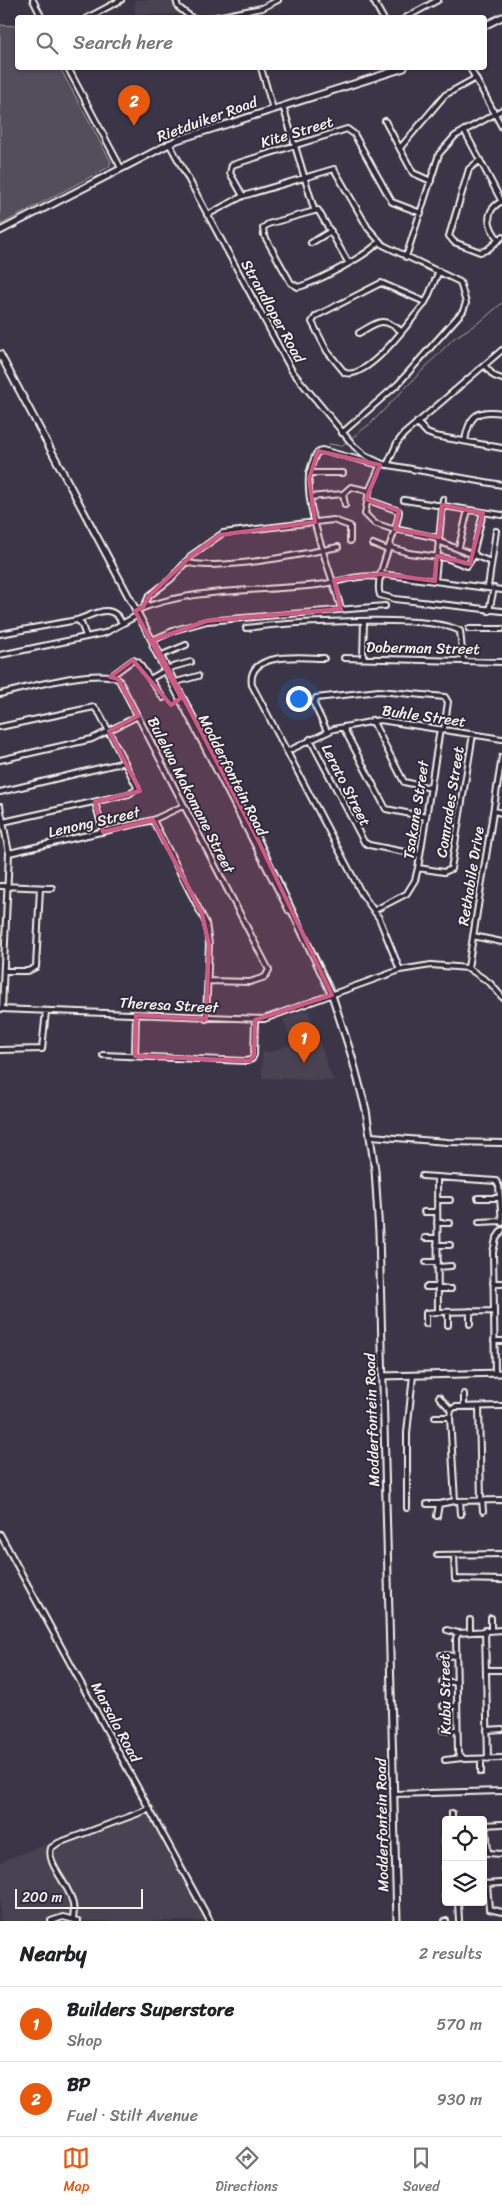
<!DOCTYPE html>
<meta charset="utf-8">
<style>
:root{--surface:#fff;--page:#f6f6f6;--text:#202124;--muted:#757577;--line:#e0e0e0;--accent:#ea580c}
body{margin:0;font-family:Sriracha,sans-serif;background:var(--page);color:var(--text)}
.controls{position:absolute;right:15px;bottom:15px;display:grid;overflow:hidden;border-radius:5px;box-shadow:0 1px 4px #0004}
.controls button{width:45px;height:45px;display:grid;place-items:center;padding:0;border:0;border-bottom:1px solid var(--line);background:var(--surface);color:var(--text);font:25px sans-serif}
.scale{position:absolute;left:15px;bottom:12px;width:128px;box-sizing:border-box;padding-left:5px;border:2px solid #f4f1e8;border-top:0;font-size:14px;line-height:18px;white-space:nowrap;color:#f4f1e8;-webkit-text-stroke:4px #2f2a3d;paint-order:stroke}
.you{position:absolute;left:298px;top:698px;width:18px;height:18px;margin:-12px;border:4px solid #fff;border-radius:50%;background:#1a73e8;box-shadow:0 0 0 8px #1a73e833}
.badge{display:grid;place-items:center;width:32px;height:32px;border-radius:50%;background:var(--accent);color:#fff;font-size:16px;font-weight:700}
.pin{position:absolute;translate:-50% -41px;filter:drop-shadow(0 1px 2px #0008)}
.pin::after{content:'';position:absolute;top:26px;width:18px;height:15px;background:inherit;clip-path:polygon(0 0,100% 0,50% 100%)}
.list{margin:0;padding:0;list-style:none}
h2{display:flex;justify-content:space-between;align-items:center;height:65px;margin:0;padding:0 20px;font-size:21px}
h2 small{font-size:16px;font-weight:400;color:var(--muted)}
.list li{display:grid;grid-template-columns:32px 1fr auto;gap:15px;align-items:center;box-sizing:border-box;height:75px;padding:0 20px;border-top:1px solid var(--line)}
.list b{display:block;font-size:19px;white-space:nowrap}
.list p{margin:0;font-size:16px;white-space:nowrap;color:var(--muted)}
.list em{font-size:16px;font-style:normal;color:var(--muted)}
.icon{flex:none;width:28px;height:28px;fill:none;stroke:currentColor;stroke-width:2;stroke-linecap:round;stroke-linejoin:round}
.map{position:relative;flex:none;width:502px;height:1921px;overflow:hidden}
.search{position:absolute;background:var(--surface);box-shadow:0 1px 4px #0004;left:15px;right:15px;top:15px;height:55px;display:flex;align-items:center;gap:12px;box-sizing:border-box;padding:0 18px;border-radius:5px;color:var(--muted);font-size:19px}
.sheet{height:215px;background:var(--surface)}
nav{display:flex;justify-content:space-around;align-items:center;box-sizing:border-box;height:70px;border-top:1px solid var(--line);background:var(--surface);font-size:14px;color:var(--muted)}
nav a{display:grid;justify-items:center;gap:2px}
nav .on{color:var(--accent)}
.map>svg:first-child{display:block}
</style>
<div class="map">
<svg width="502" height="1921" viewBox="0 0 502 1921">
<rect width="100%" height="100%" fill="#3b3647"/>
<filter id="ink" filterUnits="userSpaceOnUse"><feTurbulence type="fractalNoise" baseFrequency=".02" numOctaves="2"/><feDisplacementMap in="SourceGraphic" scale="10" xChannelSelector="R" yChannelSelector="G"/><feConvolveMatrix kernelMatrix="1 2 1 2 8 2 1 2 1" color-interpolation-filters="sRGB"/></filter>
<g filter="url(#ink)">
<path fill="#484352" d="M135 0H175L176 7 186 14 135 15Z
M306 1010 309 1012 333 1081 262 1078V1052H271L292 1044 283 1019Z
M153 1803 214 1921H0V1862Z"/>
<path fill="#534e5c" stroke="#a4a0a2" d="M0 25 17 26 18 68H60L111 162 109 167 0 225Z"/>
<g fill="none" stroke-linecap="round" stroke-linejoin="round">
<path stroke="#aaa6a7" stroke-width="1" d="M329 444 341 446 371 423 454 338 481 321 502 303"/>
<g stroke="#f4f1e8" stroke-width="8">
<path id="street" d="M33 0 42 18
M176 0 178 7 192 18
M373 0 383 18
M87 18 121 0
M211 18 262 8 278 0
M405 18 438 0
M68 68 121 168
M261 68 273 109
M470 68 502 127
M283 106 314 209
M385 121 413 173 431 181
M464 130 502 202
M169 143 292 371 354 446 366 456 383 464 502 485
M400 148 445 95 476 78
M480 160 469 169 449 236 454 242 480 252 487 250 502 237
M243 196 230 173 232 165 347 129 354 134 392 202 421 213
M207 215 243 196 334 169 368 228 383 245 460 282 466 303 463 311 398 384 342 433
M499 240C488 227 483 211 502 201
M311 243 331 231
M406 257 439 154 455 136 502 110
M348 262 318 210 268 224 263 228 264 235 291 283 298 287C317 282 366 256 379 242
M425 302 381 283 316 316 312 322 327 351 345 373C368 379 407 325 421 308 424 305 425 302 427 299L439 271
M359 333C378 322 382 316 401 331
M484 365 494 376 502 379
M417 422 427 433 435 436 502 448
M465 441C469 416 476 409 502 413
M381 464 369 491 365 514 374 523 395 530
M387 465 397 443 404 434 502 350
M309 473H343
M343 494 345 505
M310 497 343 494 351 487 369 491
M368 500 399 511C398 532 373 577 380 595L395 599 502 611
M404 500 502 515
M395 529 438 538
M438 541 491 562
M373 544 388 550
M389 547 409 553 446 558 467 566 475 554
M459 547 468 510
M473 554 483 513
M185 562C215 572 304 554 338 547
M382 574 502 590
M435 581 443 499
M488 587 496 531
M144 607 149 596 171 579 192 555 223 533 333 520 350 526V541
M341 609C331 571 306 514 309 476 310 468 313 461 316 454L322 450 379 465
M135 611C191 587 258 592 317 585 342 582 354 574 381 577
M489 611 494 588
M77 620C95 614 112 602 122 623
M246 628C285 623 431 613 460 631L463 660
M469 629H502
M0 634 77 620 81 623 86 636
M153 640 175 630 207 621 385 606
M0 655 105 633 138 615
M162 655 186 645
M324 658C305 658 246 650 252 685L362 894 379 918 400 970
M344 658 502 662
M363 658 364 622
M169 668 191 662
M110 677 133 660 138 662 163 698
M150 679 166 670
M176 682 198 676
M0 694C23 689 101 666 119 680L269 970 265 977 250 982 208 981
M372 720 404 782 431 788
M0 727 94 707 100 714 137 787 136 790 129 794 3 822
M343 727 386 809 426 817
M327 731 314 704 316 698 379 691 445 697 448 702 444 729
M310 739 364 842 369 845 420 855
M288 751 334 729 380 720 502 739
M0 760 92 739 138 716
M0 792 125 762
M95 802 103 832
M0 806 9 853 2 1009
M494 811 502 813
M153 820 206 923 209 944 206 1019
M9 853 153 820 183 806
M418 868 444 872 451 869 473 734
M0 886 52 888
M407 893 415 880 418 868 440 729
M375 910 406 894
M473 936 502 942
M468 968 502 757
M4 971H28L36 967 40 888
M0 1009 264 1019 400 970 431 965 468 968 490 983 502 997
M0 1050 42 1049 46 1011
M103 1055 247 1061 252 1059 254 1055 255 1020
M135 1056 136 1015
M371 1136 447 1142 502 1143
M422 1176 496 1181 499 1186 502 1223
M437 1177 438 1312 493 1311
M478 1198H500
M437 1200H450
M424 1212H437
M479 1222 501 1221
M437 1223H450
M425 1238H437
M437 1245H450
M426 1262H438
M438 1267 451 1266
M493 1283H502
M426 1287H438
M438 1289H451
M470 1311V1324
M448 1312V1325
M426 1324V1313L438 1312
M494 1341H502
M495 1373 493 1252 496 1239 502 1230
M464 1394V1406
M439 1397 451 1410
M502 1406 455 1407 451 1410 450 1417 455 1501 502 1500
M479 1407 481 1500
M435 1417H450
M482 1500 483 1511
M460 1501 461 1514
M427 1504H439L455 1501
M407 1508V1433L413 1375
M437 1516 439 1504
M0 1534 210 1921
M437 1555 502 1554
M454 1555 455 1579 502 1580
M491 1618V1630
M470 1620V1630
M447 1630 458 1633 502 1630
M485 1630 488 1759
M458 1633 456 1638 458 1753 464 1759 502 1758
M441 1655 456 1656
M486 1670H502
M442 1682H457
M443 1706H457
M443 1730H457
M487 1730 502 1729
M481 1759V1772
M445 1760 462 1758
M394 1794 502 1791
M452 1820V1813
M483 1825 502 1824
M486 1825 488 1853 502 1854
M444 1841H446
M444 1869H446
M483 1884 502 1883
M487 1884 489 1909 502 1912
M445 1896H446
M458 1902 459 1921
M73 1918C79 1890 45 1868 51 1848L58 1843 150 1809
M51 1921 63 1917 78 1921
M445 1921H446"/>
</g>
<g stroke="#f4f1e8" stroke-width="9">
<path id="secondary" d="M484 26 502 17
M0 231 177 140 404 68
M0 354 258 840 332 995 352 1057 366 1110 375 1170 379 1233 397 1921
M153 646 289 910
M382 1376 502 1373"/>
</g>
<use href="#street" stroke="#2f2a3d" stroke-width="4"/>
<use href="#secondary" stroke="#2f2a3d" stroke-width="5"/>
</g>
</g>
<path fill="#d15985" fill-opacity="0.2" stroke="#d15985" stroke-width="4" stroke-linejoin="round" d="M318 451 380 465 366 499 399 511 395 529 439 537 442 505 483 513 470 564 437 556 435 581 382 574 334 580 341 609 207 621 153 640 258 840 332 995 255 1020 254 1055 250 1061 135 1056 136 1015 206 1019 209 944 202 914 153 820 103 832 95 802 140 791 109 731 138 716 118 679 110 677 133 660 171 705 181 698 135 611 143 607 149 596 192 555 220 535 315 522 309 479Z"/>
<g text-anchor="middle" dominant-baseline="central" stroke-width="4" stroke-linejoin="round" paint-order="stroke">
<g font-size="15" fill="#f4f1e8" stroke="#2f2a3d">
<text transform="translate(207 119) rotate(-20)">Rietduiker Road</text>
<text transform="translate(297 132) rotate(-17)">Kite Street</text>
<text transform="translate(273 311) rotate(61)">Strandloper Road</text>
<text transform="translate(423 648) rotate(1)">Doberman Street</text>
<text transform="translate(424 716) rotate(8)">Buhle Street</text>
<text transform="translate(233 775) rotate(63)">Modderfontein Road</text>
<text transform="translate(346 785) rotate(63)">Lerato Street</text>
<text transform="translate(191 795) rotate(63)">Bulelwa Makomane Street</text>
<text transform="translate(450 802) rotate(-81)">Comrades Street</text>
<text transform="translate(416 810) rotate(-81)">Tsakane Street</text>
<text transform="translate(94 822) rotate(-13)">Lenong Street</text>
<text transform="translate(471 876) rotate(-81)">Rethabile Drive</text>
<text transform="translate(169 1005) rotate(3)">Theresa Street</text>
<text transform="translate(372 1420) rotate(-92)">Modderfontein Road</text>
<text transform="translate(445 1694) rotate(-91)">Kubu Street</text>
<text transform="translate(116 1722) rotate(62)">Marsala Road</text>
<text transform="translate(382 1825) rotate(-91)">Modderfontein Road</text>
</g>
</g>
</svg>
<div class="controls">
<button><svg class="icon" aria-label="locate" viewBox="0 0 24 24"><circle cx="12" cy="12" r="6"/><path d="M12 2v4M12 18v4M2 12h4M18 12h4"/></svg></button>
<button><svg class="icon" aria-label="layers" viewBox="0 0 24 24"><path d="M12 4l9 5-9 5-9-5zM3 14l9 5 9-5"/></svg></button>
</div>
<div class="scale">200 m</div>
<div class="you"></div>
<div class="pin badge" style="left:304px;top:1063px">1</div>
<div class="pin badge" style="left:134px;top:126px">2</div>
<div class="search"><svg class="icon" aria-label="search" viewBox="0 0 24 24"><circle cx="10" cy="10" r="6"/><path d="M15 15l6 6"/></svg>Search here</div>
</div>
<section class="sheet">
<h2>Nearby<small>2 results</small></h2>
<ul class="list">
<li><span class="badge">1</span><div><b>Builders Superstore</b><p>Shop</p></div><em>570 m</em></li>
<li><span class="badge">2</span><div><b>BP</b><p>Fuel · Stilt Avenue</p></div><em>930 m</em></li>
</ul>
</section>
<nav>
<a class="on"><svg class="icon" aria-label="map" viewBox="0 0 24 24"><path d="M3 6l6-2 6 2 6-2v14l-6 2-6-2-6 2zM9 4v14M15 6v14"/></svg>Map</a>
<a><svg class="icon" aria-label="directions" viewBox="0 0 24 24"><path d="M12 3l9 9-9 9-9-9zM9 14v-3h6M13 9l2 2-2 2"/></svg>Directions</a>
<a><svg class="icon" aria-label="saved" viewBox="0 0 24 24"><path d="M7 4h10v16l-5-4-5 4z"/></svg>Saved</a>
</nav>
